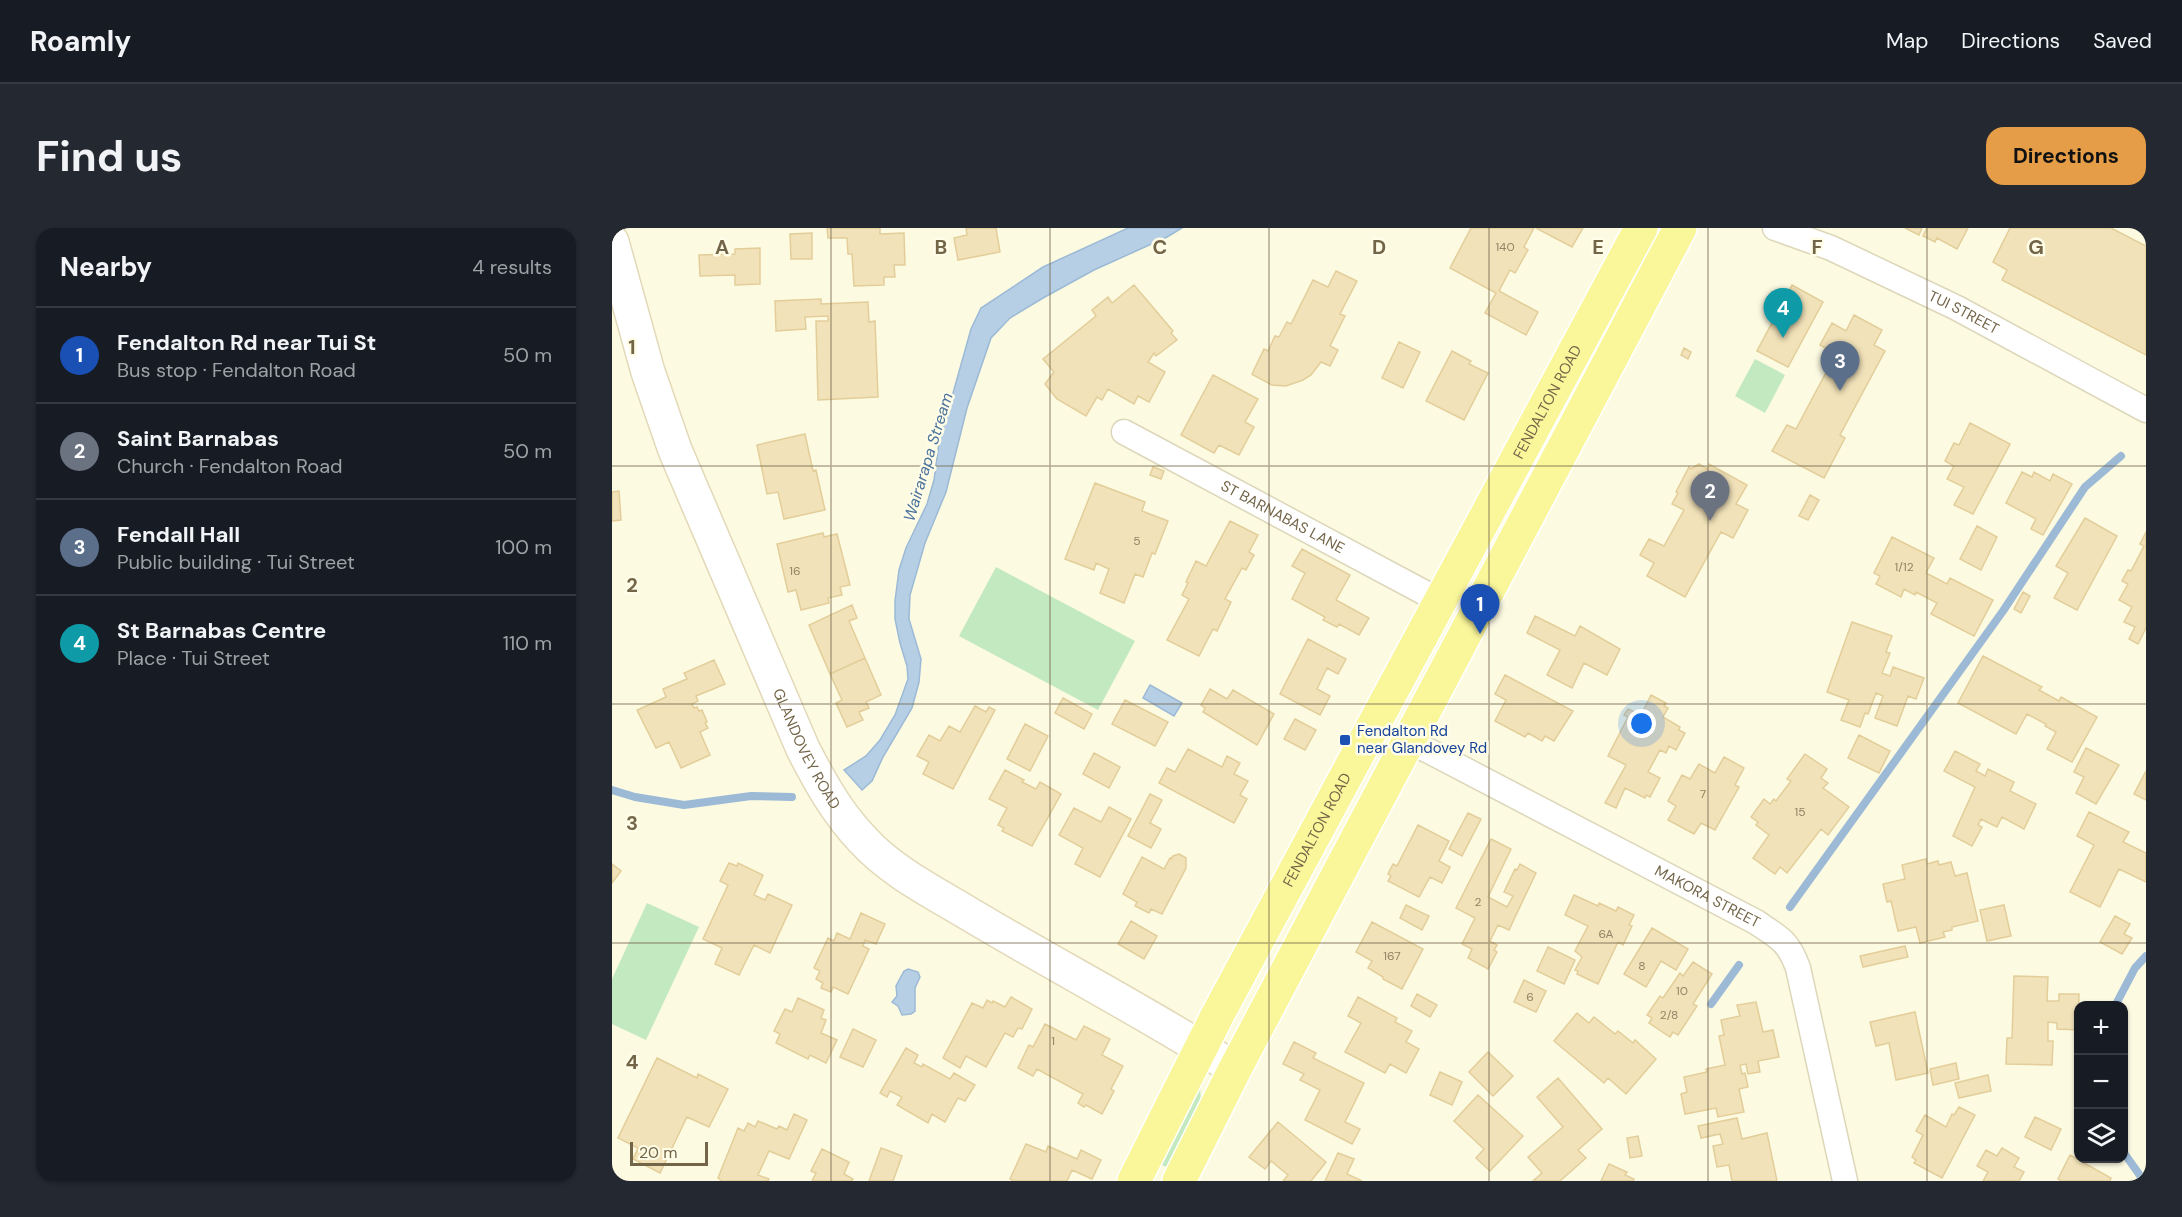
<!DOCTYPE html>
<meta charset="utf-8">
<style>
:root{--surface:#171b24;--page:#242831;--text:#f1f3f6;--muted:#9ea1a6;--line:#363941;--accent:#e59e47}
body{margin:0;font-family:"DM Sans",sans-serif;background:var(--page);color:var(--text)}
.controls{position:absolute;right:18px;bottom:18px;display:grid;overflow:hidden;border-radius:12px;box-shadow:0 2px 4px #0004}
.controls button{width:54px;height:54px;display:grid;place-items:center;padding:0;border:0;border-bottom:2px solid var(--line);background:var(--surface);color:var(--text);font:30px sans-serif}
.scale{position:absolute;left:18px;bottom:15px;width:78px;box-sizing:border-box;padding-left:6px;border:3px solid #736548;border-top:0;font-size:16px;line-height:21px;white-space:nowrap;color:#736548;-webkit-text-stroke:4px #fffde7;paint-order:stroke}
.you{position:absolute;left:1030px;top:496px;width:21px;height:21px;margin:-15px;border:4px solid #fff;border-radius:50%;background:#1a73e8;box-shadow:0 0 0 9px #1a73e833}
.badge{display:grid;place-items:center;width:39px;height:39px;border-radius:50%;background:var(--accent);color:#fff;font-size:20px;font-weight:700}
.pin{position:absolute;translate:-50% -50px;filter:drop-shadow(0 2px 3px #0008)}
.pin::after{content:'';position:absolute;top:32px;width:21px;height:18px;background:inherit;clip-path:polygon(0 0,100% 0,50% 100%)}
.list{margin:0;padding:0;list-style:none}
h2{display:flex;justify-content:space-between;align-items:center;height:78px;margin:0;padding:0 24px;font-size:26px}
h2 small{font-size:20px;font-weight:400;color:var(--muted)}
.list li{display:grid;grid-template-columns:39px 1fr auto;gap:18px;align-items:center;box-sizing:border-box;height:96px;padding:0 24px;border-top:2px solid var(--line)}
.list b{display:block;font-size:22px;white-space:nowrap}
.list p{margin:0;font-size:20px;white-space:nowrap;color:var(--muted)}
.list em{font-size:20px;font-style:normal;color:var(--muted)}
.icon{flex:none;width:33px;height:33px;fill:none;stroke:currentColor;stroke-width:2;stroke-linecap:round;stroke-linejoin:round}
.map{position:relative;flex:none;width:1534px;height:953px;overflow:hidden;border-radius:18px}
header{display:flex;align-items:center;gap:36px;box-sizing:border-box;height:84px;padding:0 30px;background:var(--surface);border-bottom:2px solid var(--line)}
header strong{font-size:28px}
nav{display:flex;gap:33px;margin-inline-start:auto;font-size:21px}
.intro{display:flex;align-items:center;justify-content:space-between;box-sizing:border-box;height:144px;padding:0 36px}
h1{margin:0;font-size:42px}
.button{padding:15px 27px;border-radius:18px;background:var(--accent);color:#111;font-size:21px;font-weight:700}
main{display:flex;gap:36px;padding:0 36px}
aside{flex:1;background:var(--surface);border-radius:18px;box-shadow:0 2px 4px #0004}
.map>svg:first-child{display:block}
</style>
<header>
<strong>Roamly</strong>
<nav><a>Map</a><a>Directions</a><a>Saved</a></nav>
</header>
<div class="intro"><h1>Find us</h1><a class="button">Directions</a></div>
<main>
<aside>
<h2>Nearby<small>4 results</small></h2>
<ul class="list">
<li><span class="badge" style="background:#1a4fb4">1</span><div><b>Fendalton Rd near Tui St</b><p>Bus stop · Fendalton Road</p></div><em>50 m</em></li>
<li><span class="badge" style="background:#6b7280">2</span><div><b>Saint Barnabas</b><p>Church · Fendalton Road</p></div><em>50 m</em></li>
<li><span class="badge" style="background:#5c6f8a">3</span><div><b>Fendall Hall</b><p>Public building · Tui Street</p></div><em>100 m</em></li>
<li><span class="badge" style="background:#0f9aa8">4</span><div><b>St Barnabas Centre</b><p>Place · Tui Street</p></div><em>110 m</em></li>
</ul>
</aside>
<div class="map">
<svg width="1534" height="953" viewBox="0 0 1534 953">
<rect width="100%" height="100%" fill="#fcfae1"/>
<path fill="#c3e9c0" d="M1143 131 1173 147 1153 185 1123 168Z
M384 339 523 413 486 482 347 408Z
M35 675 87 699 34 812 0 796V751Z
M585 859H588L589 872 557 940 550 937V932Z"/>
<path fill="#b6cfe5" stroke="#9cbad6" stroke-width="1.5" d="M516 0H570L555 9 482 42 431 70 398 90 379 110 355 180 334 264 313 315 298 367 297 391 309 431 307 454 300 480 271 529 260 553 250 562 232 542 254 528 268 512 283 487 296 451 295 438 288 415 283 391V373L287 342 294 320 315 276 322 252 327 215 359 101 369 80 431 39Z
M538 457 570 475 562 488 531 470Z
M296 741 306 744 308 749 303 760V783L299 786 290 787 286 778 280 774 285 768 284 758 292 743Z"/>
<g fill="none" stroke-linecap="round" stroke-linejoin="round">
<path stroke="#9cbad6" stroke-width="8" d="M0 562 23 569 72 577 139 568 180 569
M1178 679 1391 383 1473 259 1509 228
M1099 776 1127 737
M1503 778 1523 740 1534 728
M1512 925 1532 953"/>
</g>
<path fill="#f1e2b9" stroke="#e3ce9a" stroke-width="1.5" d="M215 0H268V6L292 5 293 37H282L283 49H272V57L242 58 240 26H236L235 10H216Z
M354 0H384L388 24 346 32 342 10 355 7Z
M859 0H922L912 19 916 22 903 45 898 42 887 63 926 84 914 107 873 85 884 65 838 40Z
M924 0H971L960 19Z
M1293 0H1310L1307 7Z
M1315 0H1356L1345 21 1325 10 1323 14 1311 8Z
M1398 0H1499L1534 18V127L1390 52 1395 42 1381 34Z
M200 5V31H179L178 6Z
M148 20V56L123 57V47L88 48 87 27 123 26V21Z
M724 43 745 53 728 86 733 88 718 118 726 122 718 138 709 134 699 147 691 152 674 158 660 157 641 147 640 146 652 121 656 123 663 108 667 109 675 94 679 96 701 52 716 59Z
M522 57 561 103 559 105 565 112 544 128 542 125 536 134 553 144 537 174 526 168 522 176 496 161 490 172 485 169 474 188 445 171 433 156 442 144 431 131 484 88 480 82 496 69 500 75Z
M1180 57 1211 74 1176 139 1145 123Z
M209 71V76L256 74 257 94 263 93 266 169 206 172 204 93H216V88L193 89 194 101 164 103 163 73Z
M1242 87 1270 102 1262 117 1273 123 1228 207 1233 210 1212 250 1160 223 1175 197 1184 201 1219 135 1215 133 1220 124 1208 117 1220 95 1234 103Z
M787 114 808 124 791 160 770 150Z
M1072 120 1079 124 1076 131 1069 127Z
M840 123 859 133 857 136 876 145 852 192 814 173Z
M601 147 646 171 633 194 642 199 627 227 607 217 602 225 569 207Z
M1358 195 1398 216 1361 286 1342 277 1352 259 1335 251 1342 238 1333 233 1342 215 1347 217Z
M193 206 201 243 204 242 213 282 172 291 166 264 155 266 145 217Z
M1087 236 1095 241 1097 236 1135 257 1124 276 1136 282 1121 310 1109 304 1073 369 1035 348 1042 335 1028 327 1037 311 1052 318 1072 282 1060 276 1066 265 1064 264 1077 239 1079 241Z
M541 239 552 243 549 251 538 247Z
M1410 244 1420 249 1422 244 1438 253 1441 246 1460 256 1431 307 1419 301 1424 291 1394 275Z
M483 255 533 274 530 283 556 293 543 326 540 325 531 349 523 346 512 375 488 365 497 341 484 335 482 342 453 331Z
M7 263 9 292 0 293V264Z
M1198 267 1207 272 1196 292 1187 288Z
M1473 290 1505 308 1465 382 1442 370 1456 345 1444 338Z
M618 293 646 307 637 324 642 327 634 342 630 340 613 371 619 374 605 403 601 401 587 428 555 412 577 371 570 367 576 355 574 354 584 333 594 338Z
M1365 298 1385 309 1369 342 1348 331Z
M1534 304V400L1526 416 1517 411 1523 399 1512 394 1520 379 1507 372 1516 356 1510 353 1516 342 1519 343 1532 318 1528 316Z
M211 305 212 309 225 306 238 357 228 359 230 367 216 370 217 375 189 382 184 362 176 364 165 316Z
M1280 309 1322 330 1314 345 1335 356 1338 350 1381 372 1362 408 1319 386 1325 375 1304 364 1303 367 1292 361 1289 369 1264 356 1268 348 1262 345Z
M690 321 738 347 724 372 757 390 747 407 727 396 725 399 711 392 713 389 680 371 693 345 680 338Z
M1411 364 1418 368 1409 385 1402 381Z
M240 377 245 390 237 393 253 430 218 446 197 397Z
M923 388 963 408 968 398 1008 421 995 447 972 435 960 460 935 447 948 422 915 405Z
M1240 394 1280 408 1274 424 1278 425 1270 445 1278 448 1281 439 1312 450 1304 471 1296 468 1285 498 1263 490 1271 468 1264 465 1256 486 1253 485 1248 499 1229 492 1237 472 1215 464Z
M696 411 734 431 726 446 715 440 705 461 718 468 708 487 668 466Z
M1371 428 1430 459 1427 462 1447 473 1449 469 1485 489 1460 534 1435 521 1444 504 1433 498 1434 496 1415 486 1404 506 1346 475Z
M253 430 269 467 254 474 257 480 247 484 251 492 235 499 224 475 230 472 218 446Z
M102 432 113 456 84 468 86 473 80 476 82 480 85 479 87 483 90 482 95 494 93 495 96 500 88 504 98 527 69 540 57 514 44 520 25 482 54 469 51 461 75 451 72 445Z
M893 447 961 483 942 513 933 508 930 513 916 505 913 509 883 493 894 472 883 466Z
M598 461 615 471 621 462 662 486 645 517 591 484 593 480 589 477Z
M1039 467 1054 475 1052 478 1056 480 1051 489 1068 499 1067 502 1073 505 1064 522 1057 518 1054 525 1048 522 1036 544 1048 550 1038 569 1034 567 1033 570 1013 560 1004 580 993 575 1014 537 996 528 1016 489 1012 487 1016 481 1029 487Z
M451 470 480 486 472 501 443 485Z
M513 472 556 494 543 518 500 496Z
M363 478 374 484 377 479 383 482 341 561 311 546 317 534 305 528 317 507 328 513 337 498 348 504Z
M683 491 704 502 693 522 672 511Z
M413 496 436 508 418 543 395 531Z
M1247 507 1278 523 1267 545 1236 530Z
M1474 520 1507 537 1484 576 1464 565 1472 549 1462 544Z
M576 521 610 539 615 528 628 535 622 546 636 553 628 567 635 571 622 595 547 555 555 540 563 544Z
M1343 523 1368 536 1364 543 1373 548 1376 541 1402 554 1398 563 1424 576 1412 601 1390 589 1385 599 1369 591 1366 597 1370 599 1360 618 1341 608 1363 559 1332 543Z
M482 525 508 539 497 560 471 546Z
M1193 526 1215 541 1209 550 1216 555 1211 560 1237 579 1216 607 1209 601 1175 645 1168 639 1163 646 1141 630 1157 607 1144 597 1146 594 1139 589 1152 571 1158 576 1162 571 1164 573 1179 553 1175 551Z
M1112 529 1132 540 1123 557 1127 559 1103 602 1089 595 1082 606 1056 592 1064 578 1056 573 1070 547 1078 551 1087 536 1103 545Z
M393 542 412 552 410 554 424 561 428 554 449 566 420 618 390 603 392 600 386 597 395 580 377 571Z
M1534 543V572L1522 566Z
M538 566 550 572 538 595 549 601 539 620 516 608Z
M497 579 519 591 488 649 463 636 471 620 447 607 462 580 489 594Z
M1477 584 1517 604 1511 614 1534 625V654L1507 641 1488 679 1458 664 1482 617 1465 608Z
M856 585 869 591 850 628 837 621Z
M806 597 837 613 827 633 838 639 830 655 818 649 807 669 776 653 779 648 776 646 781 636 785 638Z
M879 611 899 621 876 669 895 679 901 668 892 664 903 641 905 642 908 636 924 645 897 702 886 697 878 713 885 717 882 722 885 724 876 741 856 730 860 721 850 716 863 690 844 680Z
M567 626 574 630V640L550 686 539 681 537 685 523 678 525 674 511 666 530 629 552 641 558 630 559 631 561 628Z
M1314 631 1315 636 1326 633 1327 637 1339 634 1343 648 1355 645 1366 693 1340 699V702L1331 704 1333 709 1308 715 1304 699 1286 703 1279 673 1275 674 1271 656 1293 651 1290 637Z
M117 635 125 638 126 635 151 647 142 667 153 672 156 666 180 677 158 725 142 717 127 747 103 736 110 720 91 711 116 657 108 653Z
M0 636 9 643 0 655Z
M962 667 986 678 987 675 1004 683 1006 679 1022 687 1017 697 1020 698 1011 717 1006 714 986 756 965 746 966 743 963 742 970 729 963 723 976 698 953 687Z
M794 677 817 688 810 702 788 690Z
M1392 677 1399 708 1375 713 1368 682Z
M249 685 273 696 264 716 253 712 251 718 257 721 236 766 221 759 219 764 209 760 211 755 204 751 208 743 202 740 216 710 222 713 225 705 238 711Z
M1503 688 1518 696 1512 706 1520 710 1510 726 1488 714Z
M519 693 545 708 532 731 506 716Z
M760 694 811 721 790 761 771 751V749L756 740 760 733 744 724Z
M1040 700 1076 721 1064 742 1049 733 1034 759 1012 746Z
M1293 718 1296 729 1251 739 1248 728Z
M936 719 963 732 952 756 925 743Z
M1081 734 1100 746 1081 776 1085 778 1066 807 1061 804 1058 809 1037 795 1040 790 1035 787 1048 768 1051 770 1068 745 1071 748Z
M1402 748 1436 749 1435 773H1447V766H1467L1466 802 1445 801V795L1436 794V813H1441L1440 837 1394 836 1395 810H1400Z
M912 752 934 763 924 784 902 774Z
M805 766 825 777 818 789 799 778Z
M399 769 420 781 410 801 406 800 401 809 393 805 374 839 354 828 348 840 331 830 360 775 371 780 375 772 380 775 381 773 393 779Z
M746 769 785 790 783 794 800 803 794 814 807 821 794 845 778 836 773 845 733 824 749 795 736 788Z
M186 770 212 782 209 790 214 792 209 805 225 812 214 835 198 827 196 831 164 815 168 806 162 803 173 781 180 784Z
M1144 774 1151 804 1161 802 1167 829 1146 833 1148 844 1136 846 1134 836 1128 837 1130 846 1133 845 1136 859 1127 861 1132 884 1106 889 1104 880 1073 886 1069 866 1075 864 1072 849 1095 844 1094 841 1113 837 1107 808 1112 807 1109 792 1128 788 1125 777Z
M1303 784 1316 845 1284 852 1277 815 1264 818 1258 794Z
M965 785 977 795 982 789 1003 806 1006 803 1021 815 1023 812 1044 831 1014 866 996 850 992 855 942 813Z
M433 796 464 812 472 798 498 811 490 827 511 838 499 861 502 863 490 886 474 877 472 879 466 875 471 866 425 841 421 848 406 840 417 817 421 819Z
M241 801 264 812 251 839 228 829Z
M682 814 704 825 701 830 752 855 733 894 748 901 740 916 693 892 708 862 688 852 692 846 671 836Z
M294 820 306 827 302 835 310 839 311 836 338 851 342 845 363 857 353 873 346 870 333 894 320 886 316 895 285 877 290 869 278 863 275 869 268 865Z
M876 824 901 848 881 868 857 844Z
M45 830 85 850 86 846 116 861 97 899 75 889 48 945 21 931 26 920 6 910Z
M1344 835 1347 851 1321 857 1318 841Z
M828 844 850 854 840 877 818 867Z
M1376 847 1379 863 1347 870 1343 855Z
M946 850 990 901 966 922 974 930 948 953H921L930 945 916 929 951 899 925 869Z
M866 867 911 908 878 943 864 930 872 921 842 893Z
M1347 879 1363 887 1330 950 1302 935 1304 932 1300 929 1311 907 1304 903 1313 887 1334 899 1340 886 1342 887Z
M182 886 195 892 177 931 157 923 146 947 157 951 156 953H110L106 950 126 900 132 903 136 895 143 899 146 893 165 901 167 898 175 902Z
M1423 889 1449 901 1439 922 1413 909Z
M1125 890 1130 911 1155 905 1165 953H1120L1117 937 1105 939 1101 918 1111 916 1108 906 1089 910 1086 898Z
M666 894 714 934 699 953H671L676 947 659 933 653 941 637 929Z
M1026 908 1030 928 1018 930 1015 910Z
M414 916 434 924 436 918 465 931 469 922 489 932 480 951 460 942 455 953H402L398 951Z
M269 920 290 928 281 953H257Z
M1390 920 1407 930 1402 939 1412 944 1407 953H1371L1376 944 1365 938 1374 922 1385 928Z
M210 921 237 934 232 946 241 951 240 953H200L204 945 199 943Z
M726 925 742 931 735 946 750 953H713Z
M1458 927 1499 950 1498 953H1450L1446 951Z
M997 936 1015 944 1013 947 1022 951 1021 953H989Z"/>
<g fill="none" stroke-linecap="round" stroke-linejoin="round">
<g stroke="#ddd7ba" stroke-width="27">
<g id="street">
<path id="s1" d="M1163 0 1219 20 1345 80 1534 182"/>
<path id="s2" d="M512 204 828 373"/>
<path id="s3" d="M795 514 817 523 1144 694C1168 710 1176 713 1186 740L1233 953"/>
</g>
</g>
<g stroke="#e2d9b8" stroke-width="36">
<g id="secondary">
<path id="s4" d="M0 14 36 144 63 222 191 521C208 554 225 585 251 612 280 644 323 665 359 687 446 739 537 786 623 841"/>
</g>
</g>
<g stroke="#fff" stroke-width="36">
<g id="primary">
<path id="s5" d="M522 953 606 786 1029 0"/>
<path d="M567 953 623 841 1068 0"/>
</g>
</g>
<use href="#street" stroke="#fff" stroke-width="24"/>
<use href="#secondary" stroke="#fff" stroke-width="33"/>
<use href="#primary" stroke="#faf69a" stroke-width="33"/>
</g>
<path fill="none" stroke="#736548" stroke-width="1.5" stroke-opacity="0.55" d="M219 0V953M438 0V953M657 0V953M877 0V953M1096 0V953M1315 0V953M0 238H1534M0 476H1534M0 715H1534"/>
<rect fill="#1a4fb4" stroke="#fffde7" stroke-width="2" x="727" y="506" width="12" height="12" rx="3"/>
<g text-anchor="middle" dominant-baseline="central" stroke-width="5" stroke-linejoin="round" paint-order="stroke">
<g font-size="12" fill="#928464">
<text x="893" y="19">140</text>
<text x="525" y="313">5</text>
<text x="1292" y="339">1/12</text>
<text x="183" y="343">16</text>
<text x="1091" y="566">7</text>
<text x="1188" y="584">15</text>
<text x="866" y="674">2</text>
<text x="994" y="706">6A</text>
<text x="780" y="728">167</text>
<text x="1030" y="738">8</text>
<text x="1070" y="763">10</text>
<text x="918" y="769">6</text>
<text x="1057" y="787">2/8</text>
<text x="441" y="813">1</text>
</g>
<g font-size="15" fill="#736548" stroke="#fffde7">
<text stroke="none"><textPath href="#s1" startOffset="207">TUI STREET</textPath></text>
<text stroke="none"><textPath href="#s5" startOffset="882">FENDALTON ROAD</textPath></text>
<text stroke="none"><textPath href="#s2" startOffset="180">ST BARNABAS LANE</textPath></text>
<text stroke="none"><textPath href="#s4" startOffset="544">GLANDOVEY ROAD</textPath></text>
<text stroke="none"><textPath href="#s5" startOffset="396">FENDALTON ROAD</textPath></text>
<text stroke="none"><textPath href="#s3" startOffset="338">MAKORA STREET</textPath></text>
</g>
<g font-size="15" fill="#164399" stroke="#fffde7" text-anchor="start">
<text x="745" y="503">Fendalton Rd<tspan x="745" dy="17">near Glandovey Rd</tspan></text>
</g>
<g font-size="16" font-style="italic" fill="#4b739b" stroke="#fffde7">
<text transform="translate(316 229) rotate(-73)">Wairarapa Stream</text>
</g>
</g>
<g font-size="20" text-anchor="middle" font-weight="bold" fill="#736548" stroke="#fffde7" stroke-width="5" stroke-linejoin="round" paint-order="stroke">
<text x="110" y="26">A</text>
<text x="329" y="26">B</text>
<text x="548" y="26">C</text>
<text x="767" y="26">D</text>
<text x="986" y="26">E</text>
<text x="1205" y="26">F</text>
<text x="1424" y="26">G</text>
<text x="20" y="126">1</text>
<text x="20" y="364">2</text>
<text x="20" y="602">3</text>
<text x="20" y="841">4</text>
</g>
</svg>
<div class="controls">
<button>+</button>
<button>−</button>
<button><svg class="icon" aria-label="layers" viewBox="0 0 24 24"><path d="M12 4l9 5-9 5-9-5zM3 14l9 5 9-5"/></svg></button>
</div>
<div class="scale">20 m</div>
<div class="you"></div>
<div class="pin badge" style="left:868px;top:406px;background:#1a4fb4">1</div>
<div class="pin badge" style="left:1098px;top:293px;background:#6b7280">2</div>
<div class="pin badge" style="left:1228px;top:163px;background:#5c6f8a">3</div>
<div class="pin badge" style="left:1171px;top:110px;background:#0f9aa8">4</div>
</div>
</main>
